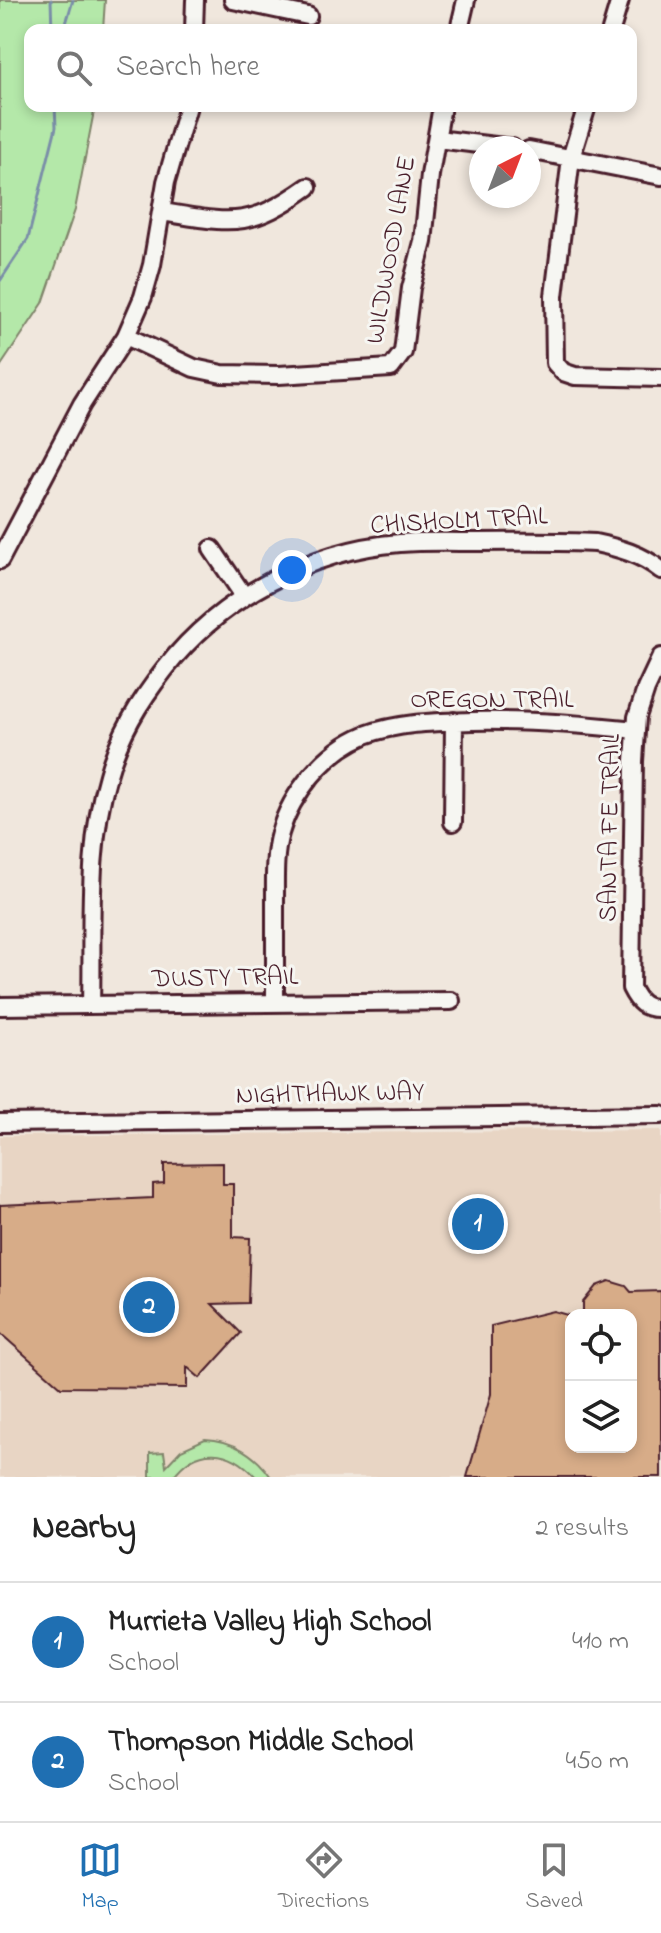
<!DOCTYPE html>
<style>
:root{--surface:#fff;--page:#f6f6f6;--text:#222;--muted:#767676;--line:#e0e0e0;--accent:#1f6fb2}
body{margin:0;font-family:"Indie Flower",sans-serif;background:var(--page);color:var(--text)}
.controls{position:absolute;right:24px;bottom:24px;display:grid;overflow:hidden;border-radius:16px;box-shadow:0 4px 12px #0003}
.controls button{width:72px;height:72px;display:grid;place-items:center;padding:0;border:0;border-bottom:2px solid var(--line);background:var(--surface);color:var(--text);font:40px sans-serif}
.compass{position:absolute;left:469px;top:136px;width:72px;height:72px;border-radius:50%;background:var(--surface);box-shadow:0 4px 12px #0003;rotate:42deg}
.you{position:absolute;left:292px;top:570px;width:28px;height:28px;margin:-20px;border:6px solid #fff;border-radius:50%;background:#1a73e8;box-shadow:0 0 0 12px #1a73e833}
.badge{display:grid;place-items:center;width:52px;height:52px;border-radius:50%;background:var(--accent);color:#fff;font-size:26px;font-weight:700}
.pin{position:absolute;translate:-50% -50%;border:4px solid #fff;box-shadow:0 2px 8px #0006}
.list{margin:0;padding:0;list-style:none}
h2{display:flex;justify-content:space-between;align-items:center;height:104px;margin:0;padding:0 32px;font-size:34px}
h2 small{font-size:26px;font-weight:400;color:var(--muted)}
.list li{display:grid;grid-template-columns:52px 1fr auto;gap:24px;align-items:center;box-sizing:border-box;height:120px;padding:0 32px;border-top:2px solid var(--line)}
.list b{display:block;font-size:30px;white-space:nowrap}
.list p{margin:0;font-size:26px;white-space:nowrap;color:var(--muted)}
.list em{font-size:26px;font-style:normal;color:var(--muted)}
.icon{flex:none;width:44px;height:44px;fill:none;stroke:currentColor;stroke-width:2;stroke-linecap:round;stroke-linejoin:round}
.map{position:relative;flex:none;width:661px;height:1477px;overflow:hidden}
.search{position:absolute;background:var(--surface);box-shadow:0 4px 12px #0003;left:24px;right:24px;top:24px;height:88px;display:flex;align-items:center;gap:20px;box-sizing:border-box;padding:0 28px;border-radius:16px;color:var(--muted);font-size:30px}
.sheet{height:344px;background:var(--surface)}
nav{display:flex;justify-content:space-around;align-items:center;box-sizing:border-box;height:112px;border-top:2px solid var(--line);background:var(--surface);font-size:22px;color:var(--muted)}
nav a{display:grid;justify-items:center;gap:4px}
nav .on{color:var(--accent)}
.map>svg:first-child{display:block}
</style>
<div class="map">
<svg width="661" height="1477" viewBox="0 0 661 1477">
<rect width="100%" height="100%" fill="#f0e7dd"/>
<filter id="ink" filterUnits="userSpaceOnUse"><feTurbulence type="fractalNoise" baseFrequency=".0125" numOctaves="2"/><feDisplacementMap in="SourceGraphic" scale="16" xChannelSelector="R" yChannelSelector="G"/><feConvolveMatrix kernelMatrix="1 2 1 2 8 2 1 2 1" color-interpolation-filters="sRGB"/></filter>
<g filter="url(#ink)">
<path fill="#e8d5c4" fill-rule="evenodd" d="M661 1130V1477H0V1136ZM571 1315H631V1447H571Z"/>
<path fill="#b4e8a9" stroke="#7f846a" stroke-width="2" d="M0 0H105L103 30H30V106H95L75 210 43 303 0 367Z
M205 1439C233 1440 256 1455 271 1477H256C230 1448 197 1444 173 1477H150V1453L164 1452 166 1466 181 1450Z"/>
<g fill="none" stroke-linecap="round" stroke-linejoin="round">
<path stroke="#7a8ea8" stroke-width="3" d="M51 0 52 30
M64 30 73 0
M0 281 28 239 56 127 55 106"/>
</g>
<path fill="#d7ac88" stroke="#4a1f2b" stroke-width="2" d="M223 1163V1184H233V1237L250 1238 248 1303 212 1304 241 1333 200 1378 187 1367V1388L61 1387 0 1333V1205L153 1198V1184L164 1183V1164Z
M609 1281 626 1286 631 1292 661 1291V1477H467L491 1394V1326L553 1311 571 1316V1447H631V1315H583V1302L596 1286Z"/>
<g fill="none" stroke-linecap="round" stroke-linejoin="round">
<g stroke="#4a1f2b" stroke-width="22">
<path id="minor" d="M233 0 308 16
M194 30 195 0
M459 30 466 0
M611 30 620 0
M587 106 571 158 554 296 555 363 563 372 575 376 661 378
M437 139 512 148
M529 150 661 176
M162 212C232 223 247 230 308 187
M126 336 194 368 222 374 279 375 391 368 403 352 411 288 423 242 430 175 442 106
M212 549 244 596
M0 560 82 404 126 336 143 297 152 265 166 182 188 106
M661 657 646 689 637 717 634 761 631 988C638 1002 644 1009 661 1008
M453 822 454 721
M275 1002C275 968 275 934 275 899 275 878 274 854 280 833 291 793 326 751 365 735 400 722 436 722 473 721 528 720 582 724 636 730
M91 1005C93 928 86 849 108 775 119 735 139 702 165 669 220 598 310 550 400 543 426 541 453 542 479 542 518 542 556 541 595 543 619 548 641 554 661 570
M0 1006 451 1001
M0 1123 661 1115"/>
</g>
<use href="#minor" stroke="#f6f6f2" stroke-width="16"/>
</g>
</g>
<g text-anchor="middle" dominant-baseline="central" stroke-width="6" stroke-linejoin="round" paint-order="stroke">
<g font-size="26" fill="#4a1f2b" stroke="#f6f6f2">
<text transform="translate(392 250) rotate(-80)">WILDWOOD LANE</text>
<text transform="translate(459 522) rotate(-3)">CHISHOLM TRAIL</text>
<text x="492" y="701">OREGON TRAIL</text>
<text transform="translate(611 828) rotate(-89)">SANTA FE TRAIL</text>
<text transform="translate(225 979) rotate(-1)">DUSTY TRAIL</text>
<text transform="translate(330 1095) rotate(-1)">NIGHTHAWK WAY</text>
</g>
</g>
</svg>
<div class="controls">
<button><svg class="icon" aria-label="locate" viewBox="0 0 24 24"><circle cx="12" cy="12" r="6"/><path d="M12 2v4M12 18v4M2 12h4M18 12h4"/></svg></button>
<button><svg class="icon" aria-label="layers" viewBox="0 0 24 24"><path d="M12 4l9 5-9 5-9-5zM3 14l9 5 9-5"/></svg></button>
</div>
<svg class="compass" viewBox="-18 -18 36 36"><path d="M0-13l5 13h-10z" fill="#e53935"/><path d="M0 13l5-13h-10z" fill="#767676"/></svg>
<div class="you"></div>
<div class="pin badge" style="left:478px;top:1224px">1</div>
<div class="pin badge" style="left:149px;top:1307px">2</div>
<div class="search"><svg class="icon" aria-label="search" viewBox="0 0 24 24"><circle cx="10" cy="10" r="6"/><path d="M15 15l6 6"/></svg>Search here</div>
</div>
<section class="sheet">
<h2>Nearby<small>2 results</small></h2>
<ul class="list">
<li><span class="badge">1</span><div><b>Murrieta Valley High School</b><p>School</p></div><em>410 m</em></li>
<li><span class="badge">2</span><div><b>Thompson Middle School</b><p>School</p></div><em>450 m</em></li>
</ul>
</section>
<nav>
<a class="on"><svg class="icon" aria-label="map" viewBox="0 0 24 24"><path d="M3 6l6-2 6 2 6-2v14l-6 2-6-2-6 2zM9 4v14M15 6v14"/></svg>Map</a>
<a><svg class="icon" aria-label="directions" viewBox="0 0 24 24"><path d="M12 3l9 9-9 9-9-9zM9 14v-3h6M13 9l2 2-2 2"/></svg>Directions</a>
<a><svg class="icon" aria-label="saved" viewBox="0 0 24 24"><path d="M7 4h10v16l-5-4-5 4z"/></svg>Saved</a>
</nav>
